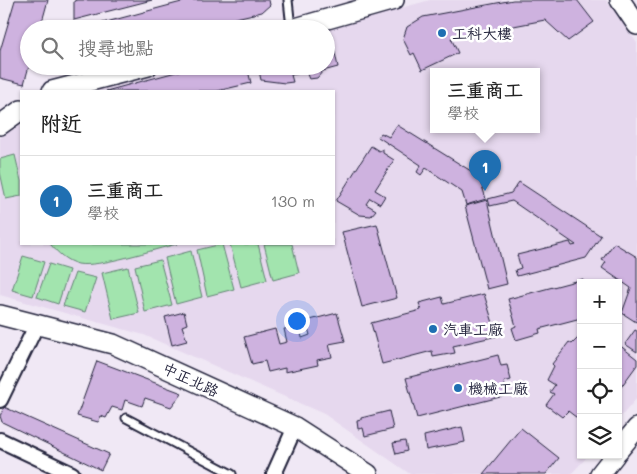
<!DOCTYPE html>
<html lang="zh-TW">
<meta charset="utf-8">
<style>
:root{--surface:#fff;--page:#f2f2f2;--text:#222;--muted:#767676;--line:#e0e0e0;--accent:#1f6fb2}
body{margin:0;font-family:Mali,"LXGW WenKai TC",sans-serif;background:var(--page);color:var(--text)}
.controls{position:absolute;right:15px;bottom:15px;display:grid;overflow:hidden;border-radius:0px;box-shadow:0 1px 4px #0004}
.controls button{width:45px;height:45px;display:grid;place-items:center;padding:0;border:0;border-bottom:1px solid var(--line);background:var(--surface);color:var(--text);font:25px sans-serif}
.you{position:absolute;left:296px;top:320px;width:18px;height:18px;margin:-12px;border:4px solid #fff;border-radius:50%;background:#1a73e8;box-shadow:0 0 0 8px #1a73e833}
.badge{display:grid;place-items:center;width:32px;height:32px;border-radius:50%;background:var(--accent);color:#fff;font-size:16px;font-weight:700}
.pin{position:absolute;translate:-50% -41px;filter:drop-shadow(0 1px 2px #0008)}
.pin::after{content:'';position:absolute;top:26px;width:18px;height:15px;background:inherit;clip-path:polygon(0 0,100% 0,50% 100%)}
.popup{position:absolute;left:430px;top:68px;width:110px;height:65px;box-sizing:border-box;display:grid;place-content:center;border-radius:0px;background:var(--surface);filter:drop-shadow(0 1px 4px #0005);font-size:16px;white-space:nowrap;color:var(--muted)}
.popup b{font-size:19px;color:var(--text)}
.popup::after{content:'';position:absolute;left:50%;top:100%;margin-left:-10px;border:10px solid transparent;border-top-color:var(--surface)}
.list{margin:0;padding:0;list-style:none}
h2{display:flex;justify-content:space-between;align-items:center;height:65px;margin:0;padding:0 20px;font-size:21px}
h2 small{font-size:16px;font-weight:400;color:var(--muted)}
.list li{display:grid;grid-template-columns:32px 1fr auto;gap:15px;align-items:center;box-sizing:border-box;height:90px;padding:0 20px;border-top:1px solid var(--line)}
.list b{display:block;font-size:19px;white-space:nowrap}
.list p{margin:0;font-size:16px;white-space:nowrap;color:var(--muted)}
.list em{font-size:16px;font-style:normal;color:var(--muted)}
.icon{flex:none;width:28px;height:28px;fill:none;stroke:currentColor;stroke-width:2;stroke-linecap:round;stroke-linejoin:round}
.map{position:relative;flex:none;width:637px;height:474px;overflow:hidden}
.search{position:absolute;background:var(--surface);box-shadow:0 1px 4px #0004;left:20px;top:20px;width:315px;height:55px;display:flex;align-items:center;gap:12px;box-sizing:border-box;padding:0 18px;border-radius:28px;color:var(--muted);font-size:19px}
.panel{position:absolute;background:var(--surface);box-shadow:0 1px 4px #0004;left:20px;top:90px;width:315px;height:155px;border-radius:0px}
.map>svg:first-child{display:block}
</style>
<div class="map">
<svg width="637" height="474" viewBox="0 0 637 474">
<rect width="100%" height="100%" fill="#f0e8f5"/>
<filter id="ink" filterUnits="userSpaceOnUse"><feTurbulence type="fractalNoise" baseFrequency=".02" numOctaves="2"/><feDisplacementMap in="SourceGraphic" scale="10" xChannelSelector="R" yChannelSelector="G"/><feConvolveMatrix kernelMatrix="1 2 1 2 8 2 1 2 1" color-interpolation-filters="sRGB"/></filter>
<g filter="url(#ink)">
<path fill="#e6d8ee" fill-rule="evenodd" d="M430 0H606L637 43V398L618 420V283H581V455H589L571 474H410L324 414 144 335 0 295V138L21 124V244H334V91H95L187 66H326V29H325ZM434 72H536V130H434Z"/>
<path fill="#a2e4ae" stroke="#628374" d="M15 155 21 181V196L6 199 0 172V159Z
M50 244H177C155 249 98 268 78 264 66 261 58 253 50 244Z
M222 244 234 289 207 296 197 250Z
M230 244H258L267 280 241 287Z
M264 244H292L299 273 273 280Z
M191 251 202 297 176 304 165 258Z
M23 256 44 262 33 296 12 290Z
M160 260 172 305 145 312 135 266Z
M49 264 69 270 58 304 37 297Z
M128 267 139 313 113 319 102 273Z
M75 273 96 278 85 312 63 306Z"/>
<path fill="#ceb2df" stroke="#22223b" d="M15 0H48L40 29H29V66L24 84 0 78V51Z
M77 0H152L74 20V1Z
M189 0H269L270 5 262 12 188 29H80Z
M513 0H577L594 22 568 41 545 20 451 38 458 53 422 70 414 53 411 55 403 39 407 27 423 17Z
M326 34H331L338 67 323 71 317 78 309 79 306 72 291 75 293 82 285 83 261 80 258 66H326Z
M198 66H247L251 83 217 91H106Z
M397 125 479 176 486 199 466 205 462 192 426 168 421 175 417 172 421 165 378 137 381 133 389 137Z
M371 146 379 151 383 149V153L394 160 375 190 385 196 380 204 370 198 366 204 376 210 371 216 360 215 336 201Z
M519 182 601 236 586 258 517 276 515 270 521 268 517 255 570 242 572 246 576 245 512 201 490 206 488 199 511 193Z
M487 200 507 284 487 289 465 206Z
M377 224 397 298 362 307 342 232Z
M614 243 637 257V320L636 322 622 313 631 288 602 268 606 262 602 260Z
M583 279 584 283H581V318L539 329 540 333 516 340 512 328 516 326 508 299Z
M484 294 497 336 453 346 455 353 433 357 432 351 382 364 371 323 421 310 419 303 442 297 444 304Z
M184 312 187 324 182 326 187 341 172 345 165 317Z
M337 313 345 341 329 344 332 357 317 360 318 365 285 372V368L268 372 265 361 252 364 244 337 275 329 279 344 287 342 284 329 300 326 302 338 310 335 306 321Z
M635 330 637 331V352L625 344Z
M581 335V421L568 411 562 417 546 405 554 394 550 392 555 385 547 380 554 366 552 364 569 342 572 344Z
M618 344 637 359V365L618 391Z
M498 355 501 366 507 365 511 380 504 382 508 395 417 418 406 378Z
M97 361 182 393 171 407 145 398 142 406 125 400 122 410 112 407 106 418 101 416 98 422 77 416Z
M4 407 109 454 101 470 2 422 0 416Z
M389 411 393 429 365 436 363 428 358 429 357 421 361 420V418Z
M462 427 465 442 426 450 424 436Z
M521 428 559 458 546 474H483Z
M405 441 407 451 396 454 393 443Z"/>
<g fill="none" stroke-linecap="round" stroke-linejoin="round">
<g stroke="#22223b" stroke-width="11">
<path id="lane" d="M288 0 291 28
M126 418 232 474"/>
</g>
<g stroke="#22223b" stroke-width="18">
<path id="street" d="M0 400 37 324
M0 440 72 474
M274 474 295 427"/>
</g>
<g stroke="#22223b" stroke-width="22">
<path id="secondary" d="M620 0 637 25
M292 29 394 0
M52 91 148 66
M0 125 21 110
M0 315 113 344 295 427 368 474
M618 451 637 428
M600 474 615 455"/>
</g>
<use href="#lane" stroke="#fff" stroke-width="7"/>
<use href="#street" stroke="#fff" stroke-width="14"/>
<use href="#secondary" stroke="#fff" stroke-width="19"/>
</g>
</g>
<g fill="#1f6fb2" stroke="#fff" stroke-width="2">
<circle cx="442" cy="33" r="5"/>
<circle cx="433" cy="329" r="5"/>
<circle cx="458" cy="388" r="5"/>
</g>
<g text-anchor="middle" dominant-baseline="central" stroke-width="5" stroke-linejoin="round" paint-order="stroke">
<g font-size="15" fill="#22223b" stroke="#fff" text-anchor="start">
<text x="452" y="33">工科大樓</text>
<text x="443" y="329">汽車工廠</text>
<text x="468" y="388">機械工廠</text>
</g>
<g font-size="15" fill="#22223b" stroke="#fff">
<text transform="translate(191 379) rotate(25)">中正北路</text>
</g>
</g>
</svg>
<div class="controls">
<button>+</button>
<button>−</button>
<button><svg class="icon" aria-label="locate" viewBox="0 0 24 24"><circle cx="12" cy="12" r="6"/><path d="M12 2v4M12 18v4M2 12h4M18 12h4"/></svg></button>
<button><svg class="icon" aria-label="layers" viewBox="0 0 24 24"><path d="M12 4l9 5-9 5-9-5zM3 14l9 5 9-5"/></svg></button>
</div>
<div class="you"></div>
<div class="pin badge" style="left:485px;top:191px">1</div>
<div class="popup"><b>三重商工</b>學校</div>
<div class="search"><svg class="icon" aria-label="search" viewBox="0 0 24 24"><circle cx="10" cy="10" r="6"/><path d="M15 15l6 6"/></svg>搜尋地點</div>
<section class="panel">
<h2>附近<small></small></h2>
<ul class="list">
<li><span class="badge">1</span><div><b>三重商工</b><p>學校</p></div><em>130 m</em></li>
</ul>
</section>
</div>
